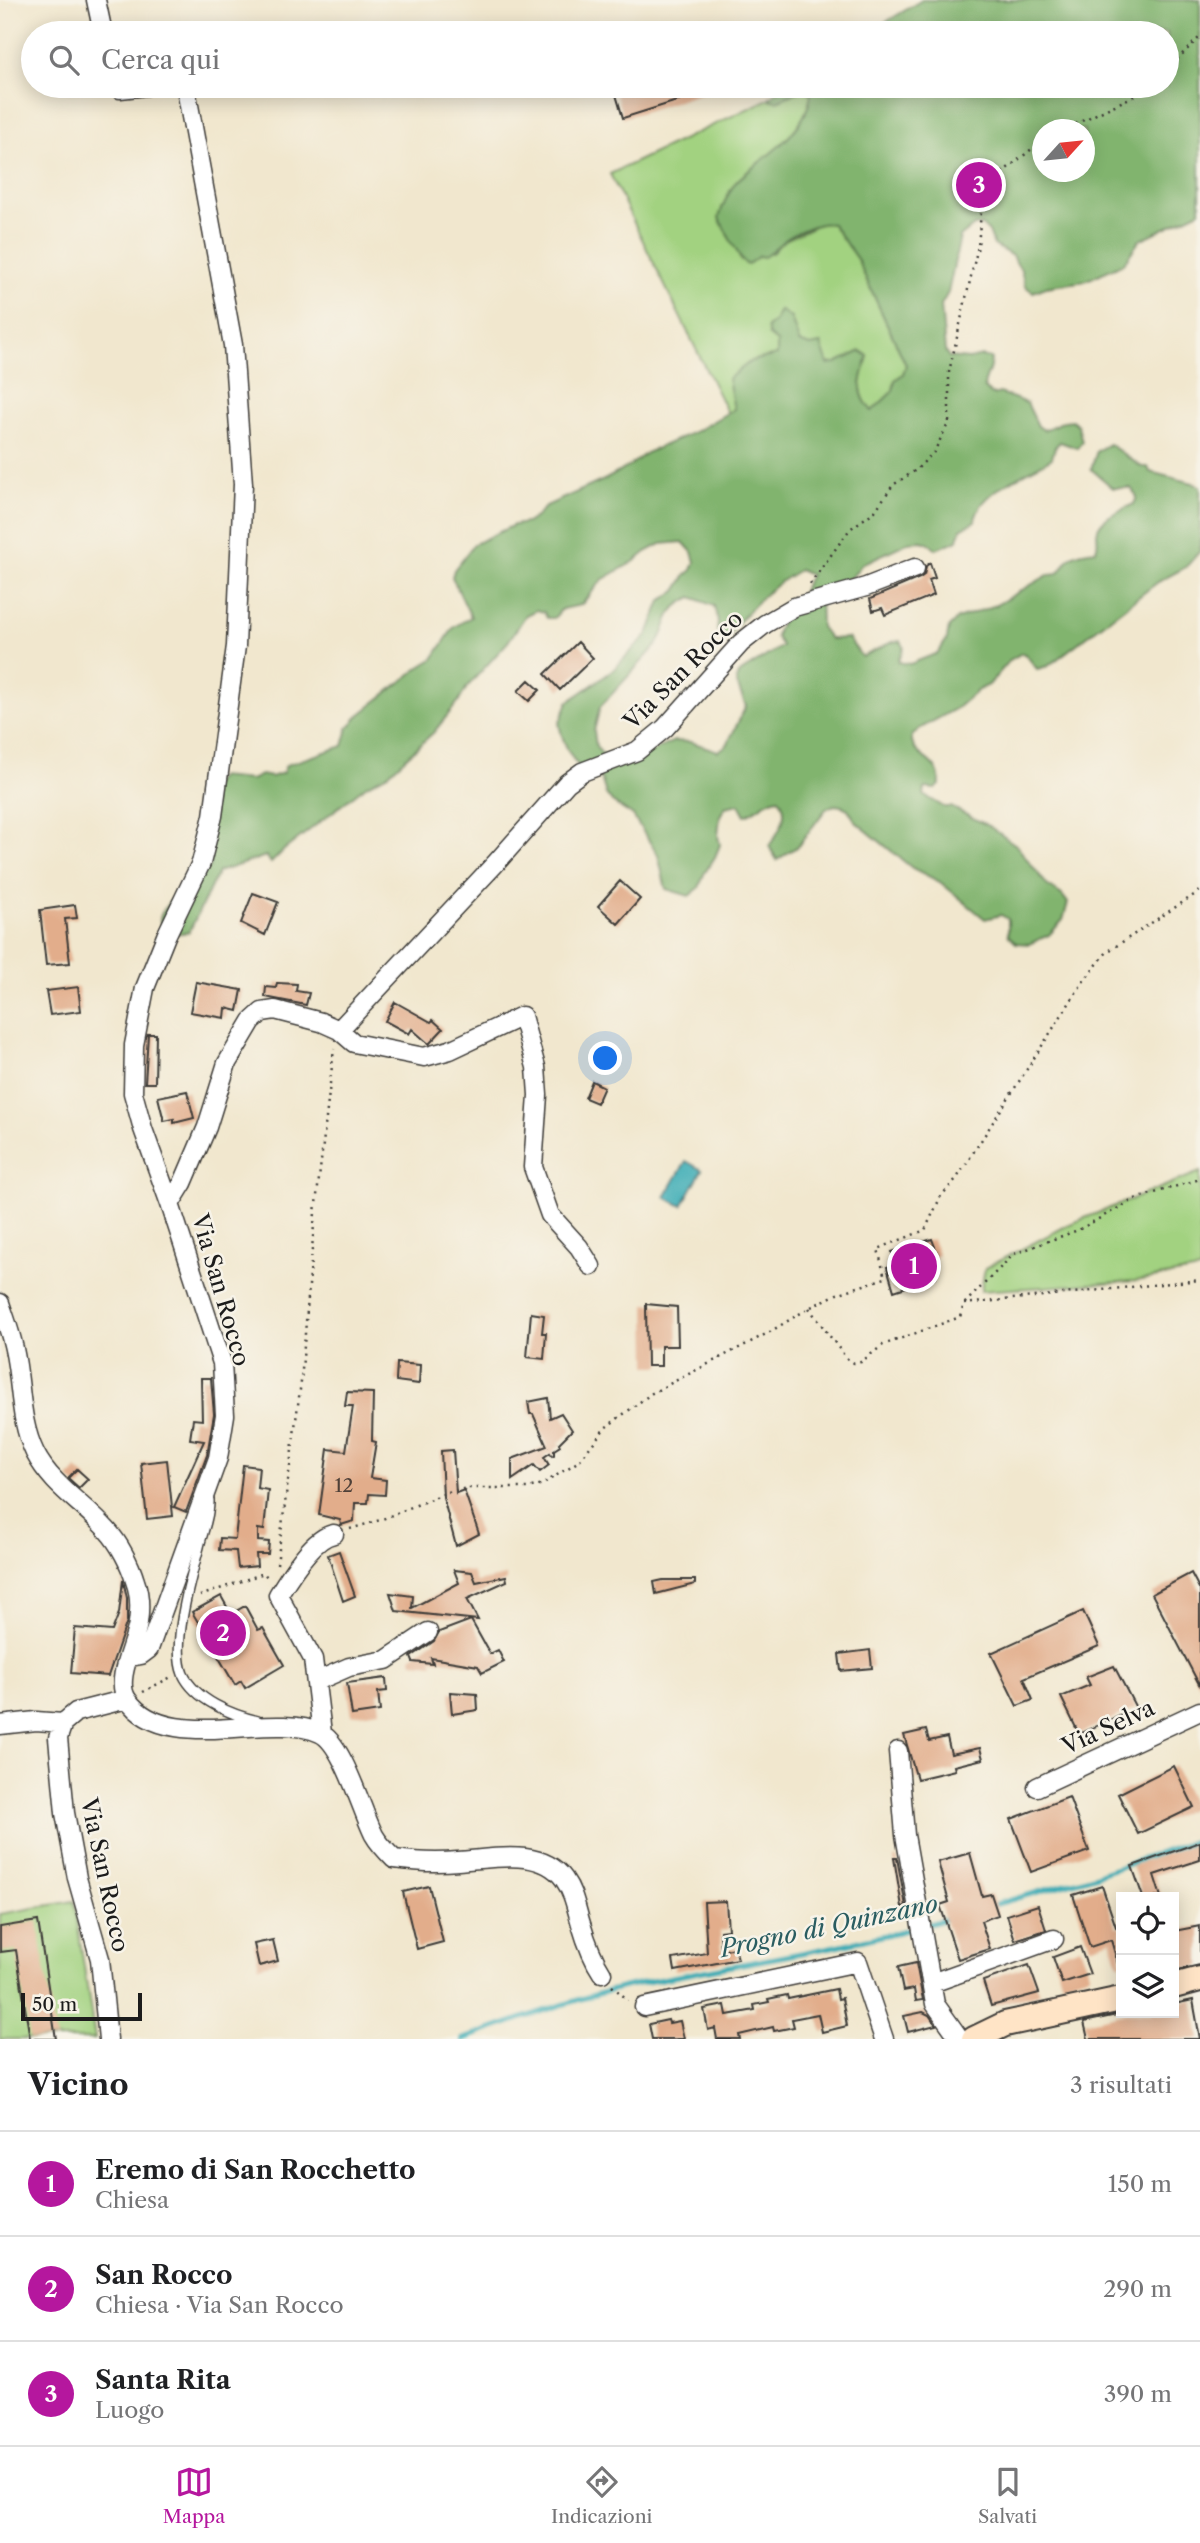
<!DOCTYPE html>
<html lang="it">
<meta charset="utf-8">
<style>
:root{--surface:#fff;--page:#f2f2f2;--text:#202124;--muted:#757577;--line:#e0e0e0;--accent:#b5179e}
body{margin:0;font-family:"Libre Caslon Text",serif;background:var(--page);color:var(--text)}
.controls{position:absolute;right:21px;bottom:21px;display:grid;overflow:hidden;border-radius:0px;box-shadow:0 4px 18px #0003}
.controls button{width:63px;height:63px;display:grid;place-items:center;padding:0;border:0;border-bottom:2px solid var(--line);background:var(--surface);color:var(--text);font:35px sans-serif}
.compass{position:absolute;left:1032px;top:119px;width:63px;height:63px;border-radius:50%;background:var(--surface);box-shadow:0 4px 18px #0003;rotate:63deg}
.scale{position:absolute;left:21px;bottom:18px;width:121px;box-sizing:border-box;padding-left:7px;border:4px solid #1c1c1c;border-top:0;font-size:19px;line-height:24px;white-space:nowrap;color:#1c1c1c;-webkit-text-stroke:5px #f7f3e8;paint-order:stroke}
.you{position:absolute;left:606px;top:1059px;width:24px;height:24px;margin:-18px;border:5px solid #fff;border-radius:50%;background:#1a73e8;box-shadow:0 0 0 10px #1a73e833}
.badge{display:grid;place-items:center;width:46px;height:46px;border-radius:50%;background:var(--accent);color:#fff;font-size:23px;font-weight:700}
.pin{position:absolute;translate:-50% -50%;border:4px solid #fff;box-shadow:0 2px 7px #0006}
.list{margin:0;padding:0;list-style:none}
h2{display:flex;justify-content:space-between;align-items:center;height:91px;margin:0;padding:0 28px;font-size:30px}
h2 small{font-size:23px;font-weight:400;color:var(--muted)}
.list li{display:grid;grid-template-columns:46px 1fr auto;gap:21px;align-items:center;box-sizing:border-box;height:105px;padding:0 28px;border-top:2px solid var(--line)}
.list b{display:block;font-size:26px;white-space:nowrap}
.list p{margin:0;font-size:23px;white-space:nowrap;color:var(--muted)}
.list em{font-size:23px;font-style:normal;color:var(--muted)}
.icon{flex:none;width:38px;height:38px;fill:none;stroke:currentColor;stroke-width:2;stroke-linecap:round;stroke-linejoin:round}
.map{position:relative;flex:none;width:1200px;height:2039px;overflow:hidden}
.search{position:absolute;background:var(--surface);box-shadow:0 4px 18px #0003;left:21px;right:21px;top:21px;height:77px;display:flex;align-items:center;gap:18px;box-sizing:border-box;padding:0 24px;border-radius:38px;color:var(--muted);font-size:26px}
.sheet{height:406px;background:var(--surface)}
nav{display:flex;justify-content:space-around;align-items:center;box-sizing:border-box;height:98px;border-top:2px solid var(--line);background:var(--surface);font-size:19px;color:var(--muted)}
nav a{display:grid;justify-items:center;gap:4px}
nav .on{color:var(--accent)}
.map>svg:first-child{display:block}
</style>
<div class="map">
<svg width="1200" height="2039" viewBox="0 0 1200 2039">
<rect width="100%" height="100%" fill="#f7f3e8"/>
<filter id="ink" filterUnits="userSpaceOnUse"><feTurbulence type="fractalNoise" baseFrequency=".0143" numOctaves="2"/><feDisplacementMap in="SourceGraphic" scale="14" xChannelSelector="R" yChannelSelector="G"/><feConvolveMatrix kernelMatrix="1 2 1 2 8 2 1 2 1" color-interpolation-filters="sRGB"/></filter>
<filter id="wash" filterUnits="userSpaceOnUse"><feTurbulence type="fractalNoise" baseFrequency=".00686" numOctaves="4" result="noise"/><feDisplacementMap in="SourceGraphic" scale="28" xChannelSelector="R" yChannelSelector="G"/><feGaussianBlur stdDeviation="1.57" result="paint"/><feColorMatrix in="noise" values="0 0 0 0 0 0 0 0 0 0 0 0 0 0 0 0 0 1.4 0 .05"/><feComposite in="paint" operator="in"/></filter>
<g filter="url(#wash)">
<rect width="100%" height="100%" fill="#f1e7ce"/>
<path fill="#a2d280" stroke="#5f774e" stroke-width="2" d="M806 88 811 95C805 133 766 156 739 179 732 185 727 199 722 207L728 236 734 243 741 261 772 253 783 241 823 222 832 224 857 259 906 365 903 374 895 380 893 391 872 412C855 391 861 380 868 356L861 352 836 363 828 364 809 346 799 342 791 318 770 336 777 342V355L751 361 735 409 728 414 610 174 768 99 777 101Z
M1200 1172V1270L1135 1281 981 1291 985 1268 1070 1224Z
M74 1901 95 2039H0V1914Z"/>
<path fill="#81b46e" stroke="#4e6845" stroke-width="2" fill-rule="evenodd" d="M922 0H1200V211L1140 240 1124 263 1085 281 1046 287 1033 292 1025 286 1021 270 1012 256 994 245 989 232 982 225 974 226 960 237 948 293 941 305 945 351 949 357 969 359 982 356 991 358C991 373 985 375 984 387L992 395 1000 393 1027 403 1038 426 1044 430 1064 421 1072 420 1078 425 1082 442 1077 448 1060 442 1055 447 1052 458C1029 473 978 491 975 521L961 529 958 540 936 549 929 543 921 541 909 542 862 564 852 577 820 593 821 627 830 639 848 638 862 657 892 642 901 641 904 647 898 662 910 664 938 653 947 639 949 627 957 619 996 605 1048 575C1063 575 1060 569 1069 559 1075 552 1087 551 1096 550 1099 542 1097 539 1097 533 1098 518 1123 509 1134 504L1137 497 1131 488H1113L1091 469 1097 451 1109 444 1142 467H1148L1150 472 1193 483 1200 487V551L1186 567 1158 582 1048 666 1037 669 1026 655 1022 653 1010 660 989 685 978 690 957 708 919 729 912 736C910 760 940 755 940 785L935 789 925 788 924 795 944 807H951L989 826 1016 845 1048 886 1062 895 1068 903 1063 920 1049 935 1029 944 1016 943 1008 935V919L1001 915 985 919 940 882 912 868 856 822 848 809 842 806 834 805 826 809 798 846 777 860 769 846C779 832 791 814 779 798 766 799 757 811 745 815L739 804 725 807 720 816 718 836 720 845 715 857 704 874 699 888 689 896 666 889 658 855 633 816 612 802 606 794 601 778C577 777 563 744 559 724L568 702 612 671 648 634 661 601 676 591 686 575 692 570 695 562 692 552 683 542 661 544 646 552 635 561 602 580 581 605 562 609 554 618H547L544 612 536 610 526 615 508 642 467 687 459 701 434 732 388 774 367 785 284 850 271 863 266 856 218 872 189 932 173 934 165 932C165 931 160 922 160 922 158 905 197 876 210 867L209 855 198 834 209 814C207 796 206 793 219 777L251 780 261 775 271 777 283 773 286 765 343 746 348 728 359 715 420 667 433 659 454 627 471 617 452 577 454 570 474 544 514 525 526 523 537 516 546 506 606 479 628 467 646 453 696 431 734 409 728 379 751 361 777 355V342L769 336 767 327 774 322 780 310 791 318 799 342 810 346 821 344 828 364 836 363 861 351 868 356C862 379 854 391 872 411L893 391 895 380 903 374 906 365 857 259 832 224C818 221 793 233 781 243 775 248 771 253 764 257L759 256 747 265C741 261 724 228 719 218 721 209 731 186 738 180 765 155 805 135 811 95L806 88 777 101 768 99 783 86H1167V33H868ZM1042 130H1084V172H1042ZM799 570 810 575C805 582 805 589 801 596 791 611 779 618 776 637L782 646 738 674 736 682 746 706 727 745 718 751 691 742 674 741 628 763 601 753 596 746 594 731 600 707 656 646C672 623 661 612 692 597L714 606 718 621 717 631 728 638C746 610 769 587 799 570Z"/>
<path fill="#3aacb5" stroke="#2b6468" stroke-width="2" d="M686 1161 702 1170 682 1206 665 1197Z"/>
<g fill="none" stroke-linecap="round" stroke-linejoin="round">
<path stroke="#3aacb5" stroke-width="5" d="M990 1906 1097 1875 1200 1839
M463 2039C521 2019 581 1996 642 1983 744 1962 849 1948 950 1918"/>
</g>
<g id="blocks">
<path fill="#e2ad8b" d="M620 86H715V89L623 118 614 88Z
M930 563 935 578 929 580 934 595 885 615 882 608 873 611 870 599 920 578 924 575 926 566Z
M578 642 593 658 560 690 545 674Z
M529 680 540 690 529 701 518 691Z
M620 881 640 899 618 924 598 906Z
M253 893 278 902 265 935 241 923Z
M75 905 77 918 65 919 70 963 46 965 40 910Z
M196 982 242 990 238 1011 226 1008 225 1018 190 1012Z
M277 983 297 984 296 991 309 993 306 1005 265 997 266 987 276 988Z
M78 987 81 1011 50 1015 46 991Z
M395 1002 431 1022 433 1020 443 1029 429 1044 412 1029 409 1034 385 1021Z
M148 1034H156L155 1083H145Z
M592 1081 604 1087 597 1103 585 1098Z
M187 1091 194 1118 174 1123V1119L164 1121 158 1097Z
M932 1239 938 1255 934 1257 936 1277 894 1291 887 1267 895 1265 892 1252Z
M646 1304 677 1307 678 1346H661V1366H647Z
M531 1313 544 1315 542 1333H546L544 1359 527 1357Z
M397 1363 420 1365 419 1384 396 1381Z
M201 1378H211L214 1414 207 1455 186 1512 174 1507 204 1441 190 1439 193 1419 202 1420Z
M347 1392 373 1393 372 1441 376 1442 370 1478 386 1480 385 1495 369 1494 368 1503H355L354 1521 341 1525 340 1520 319 1515 328 1449 346 1451 353 1406H345Z
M548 1398 550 1418 561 1413 572 1430 559 1443 560 1446 554 1450V1455L552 1456 550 1453 544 1457 549 1465 540 1472 534 1465 512 1480V1459L547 1446 533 1414H530L528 1402Z
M453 1450 456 1493 464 1490 479 1534 456 1546 443 1497 441 1451Z
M167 1460 173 1516 147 1519 141 1463Z
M243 1465 259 1467 257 1488 268 1490 264 1530 258 1529V1541L269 1542 268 1554H256L257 1566 238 1568 236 1551 219 1550 220 1538 235 1539Z
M77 1469 88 1479 79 1488 68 1478Z
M339 1551 355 1596 343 1601 328 1555Z
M454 1570 472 1572 476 1582 506 1576 507 1581 467 1599 478 1620 396 1611 390 1593 413 1596 412 1608 459 1583Z
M1191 1573 1200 1590V1686L1152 1594Z
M123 1580 127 1598V1621L108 1676 71 1673 75 1628 112 1631 119 1613Z
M663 1580H695V1584L656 1594 654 1582Z
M221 1596 231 1614 245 1606 258 1630 263 1628 284 1665 245 1688 241 1681 235 1685 192 1612Z
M1083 1611 1099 1646 1024 1678 1033 1700 1017 1706 991 1653Z
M471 1620 490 1654 498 1650 504 1662 482 1673 478 1666 431 1658 433 1664 413 1662 411 1657 434 1641 439 1632Z
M870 1650 872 1668 841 1671 839 1654Z
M1114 1666 1136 1708 1079 1734 1061 1697 1090 1685 1086 1677Z
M386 1678 387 1691 378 1692 380 1711 352 1715 347 1683Z
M450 1692 477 1694 478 1710 452 1714Z
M926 1730 929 1741 947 1737 951 1754 980 1748 983 1759 954 1766 955 1770 917 1779 904 1735Z
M1174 1766 1194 1807 1138 1834 1118 1794Z
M1069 1797 1089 1851 1031 1872 1011 1819Z
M1200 1842V1860L1154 1875 1161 1897H1143L1132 1866Z
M970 1853 982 1896 991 1894 998 1915 981 1921 990 1949 958 1959 940 1905 949 1902 938 1862Z
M894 1858H897L906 1906 902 1907Z
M429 1886 443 1942 417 1949 403 1892Z
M1102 1886 1116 1927 1121 1926V1964H1118L1111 1940 1090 1947 1073 1895Z
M726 1901 728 1930 720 1931 721 1951 735 1948 738 1959 675 1971 673 1959 707 1953 704 1902Z
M1038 1905 1046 1930 1015 1940 1007 1915Z
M38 1921 56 2039H30L16 1950 0 1952V1927Z
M1200 1926V1965L1174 1971V1931Z
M273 1940 278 1961 259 1966 254 1944Z
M1080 1947 1090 1974 1062 1983 1053 1957Z
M916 1963 923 2000 916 2001 914 1989 903 1991 898 1967Z
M1029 1965 1039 1993 991 2006 983 1981Z
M836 1989 838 1999 842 1998 847 2026 822 2032 818 2014 792 2019 794 2027 774 2031 773 2027 739 2035 740 2039H717L715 2028 708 2030 704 2009 725 2005 727 2015 755 2010 754 2005 769 2002 768 1999 787 1995 788 1999Z
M1193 2000 1200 2039H1088L1084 2022 1126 2013H1174V2004Z
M923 2012 929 2015 936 2025 908 2032 904 2016Z
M668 2020 669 2023 680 2021 684 2039H652L649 2024Z"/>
</g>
</g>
<g filter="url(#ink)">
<use href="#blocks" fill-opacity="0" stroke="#3c3a37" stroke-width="2"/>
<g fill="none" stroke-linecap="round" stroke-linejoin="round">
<g stroke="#3c3a37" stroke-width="12">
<path id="lane" d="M209 1500C210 1515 202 1533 199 1547 191 1577 171 1645 183 1674 195 1700 232 1715 258 1721"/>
</g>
<g stroke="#3c3a37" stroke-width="21">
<path id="street" d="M96 0 103 33
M118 86 120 89 147 86
M339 1030 495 864 567 783 582 772 637 751 665 728 741 643 765 624 794 607 866 587 915 568
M170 1204 143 1129 133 1093 134 1045 145 988 166 936 201 863 213 816 236 646 243 484 233 345 186 89 182 86
M0 1303C5 1318 11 1334 14 1349 22 1384 19 1420 35 1453 52 1486 83 1503 107 1530 119 1543 130 1564 135 1581 140 1594 140 1609 138 1623 135 1644 114 1680 127 1699 166 1756 269 1710 320 1733 343 1743 362 1812 374 1835 379 1844 387 1852 394 1859 416 1862 437 1863 458 1861 492 1859 541 1847 564 1879 574 1893 576 1908 581 1924 586 1941 592 1958 602 1973
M130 1657 141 1655 149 1649 218 1458 225 1415 222 1363 170 1204 183 1183 207 1127 227 1063 252 1021 262 1012 275 1010 321 1022 339 1030 354 1043 424 1057 450 1050 522 1016 536 1067 538 1095 533 1167 550 1215 579 1247 591 1266
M317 1681 349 1667 386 1660 428 1632
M0 1725 36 1721 63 1723
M322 1733 313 1659 278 1595C289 1577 313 1537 334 1534
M898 1751 905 1835 935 2004 960 2039
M1037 1787 1200 1711
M932 1983 1054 1939
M644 2007 858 1962 884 2039
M108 2039 100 1959 77 1878 65 1813 58 1738 63 1723 76 1712 127 1699"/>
</g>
<g stroke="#3c3a37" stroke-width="28">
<path id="secondary" d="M1174 1986 1200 1979
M974 2039 1005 2024 1121 1999"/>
</g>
<path stroke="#3c3a37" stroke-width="2.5" stroke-dasharray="2 5" stroke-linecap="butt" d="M1167 69 1200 37
M1063 130 1144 91 1150 86
M810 584 850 529 875 511 893 485 916 470 934 452 949 422V372L978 246 982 201 999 175 1042 141
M964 1304 1200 1280
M809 1308 846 1358 854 1363 861 1362 883 1345 960 1317 964 1304 1014 1254 1078 1230 1135 1199 1200 1179
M350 1529 380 1520 448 1492 468 1488H528L543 1484 579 1461 605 1428 652 1393 768 1333 809 1308 837 1294 885 1278 878 1249 925 1230 941 1196 957 1178 1083 982 1107 952 1200 891
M277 1564 301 1382 315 1213 334 1049
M200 1596 264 1573 269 1580
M143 1692 171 1677
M612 1986 628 2000"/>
<use href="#lane" stroke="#fff" stroke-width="9"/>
<use href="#street" stroke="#fff" stroke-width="18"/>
<use href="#secondary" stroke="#ffe4c6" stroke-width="24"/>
</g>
</g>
<g text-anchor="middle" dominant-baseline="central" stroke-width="5" stroke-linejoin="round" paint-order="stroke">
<g font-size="19" fill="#4e4038">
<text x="344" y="1485">12</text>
</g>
<g font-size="23" fill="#1c1c1c" stroke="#f7f3e8">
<text transform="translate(683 670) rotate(-45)">Via San Rocco</text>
<text transform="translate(221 1290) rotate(74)">Via San Rocco</text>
<text transform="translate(1108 1727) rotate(-25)">Via Selva</text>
<text transform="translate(105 1875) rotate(78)">Via San Rocco</text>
</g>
<g font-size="24" font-style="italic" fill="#2a5d61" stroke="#f7f3e8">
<text transform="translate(829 1926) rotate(-12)">Progno di Quinzano</text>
</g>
</g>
</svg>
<div class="controls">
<button><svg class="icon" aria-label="locate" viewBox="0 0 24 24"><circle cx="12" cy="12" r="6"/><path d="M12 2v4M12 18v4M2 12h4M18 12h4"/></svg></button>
<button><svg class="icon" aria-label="layers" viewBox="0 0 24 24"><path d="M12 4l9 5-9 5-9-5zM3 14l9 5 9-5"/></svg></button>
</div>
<svg class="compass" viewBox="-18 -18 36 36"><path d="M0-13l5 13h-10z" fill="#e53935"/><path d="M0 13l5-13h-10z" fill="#757577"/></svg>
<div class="scale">50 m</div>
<div class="you"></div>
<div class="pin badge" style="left:914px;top:1266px">1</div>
<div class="pin badge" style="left:223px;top:1633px">2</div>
<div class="pin badge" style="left:979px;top:185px">3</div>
<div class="search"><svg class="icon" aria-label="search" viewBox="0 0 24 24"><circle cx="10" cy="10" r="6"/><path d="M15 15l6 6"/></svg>Cerca qui</div>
</div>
<section class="sheet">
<h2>Vicino<small>3 risultati</small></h2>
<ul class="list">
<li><span class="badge">1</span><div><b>Eremo di San Rocchetto</b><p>Chiesa</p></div><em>150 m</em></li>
<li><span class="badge">2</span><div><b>San Rocco</b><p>Chiesa · Via San Rocco</p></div><em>290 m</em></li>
<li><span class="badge">3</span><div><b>Santa Rita</b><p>Luogo</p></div><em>390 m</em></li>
</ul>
</section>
<nav>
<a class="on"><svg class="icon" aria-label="map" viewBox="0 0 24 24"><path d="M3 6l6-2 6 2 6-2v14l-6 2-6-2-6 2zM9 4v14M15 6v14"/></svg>Mappa</a>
<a><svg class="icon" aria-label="directions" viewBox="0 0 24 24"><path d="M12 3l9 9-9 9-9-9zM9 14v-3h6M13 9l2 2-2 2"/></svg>Indicazioni</a>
<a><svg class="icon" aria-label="saved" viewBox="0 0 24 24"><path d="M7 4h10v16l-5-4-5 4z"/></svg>Salvati</a>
</nav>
